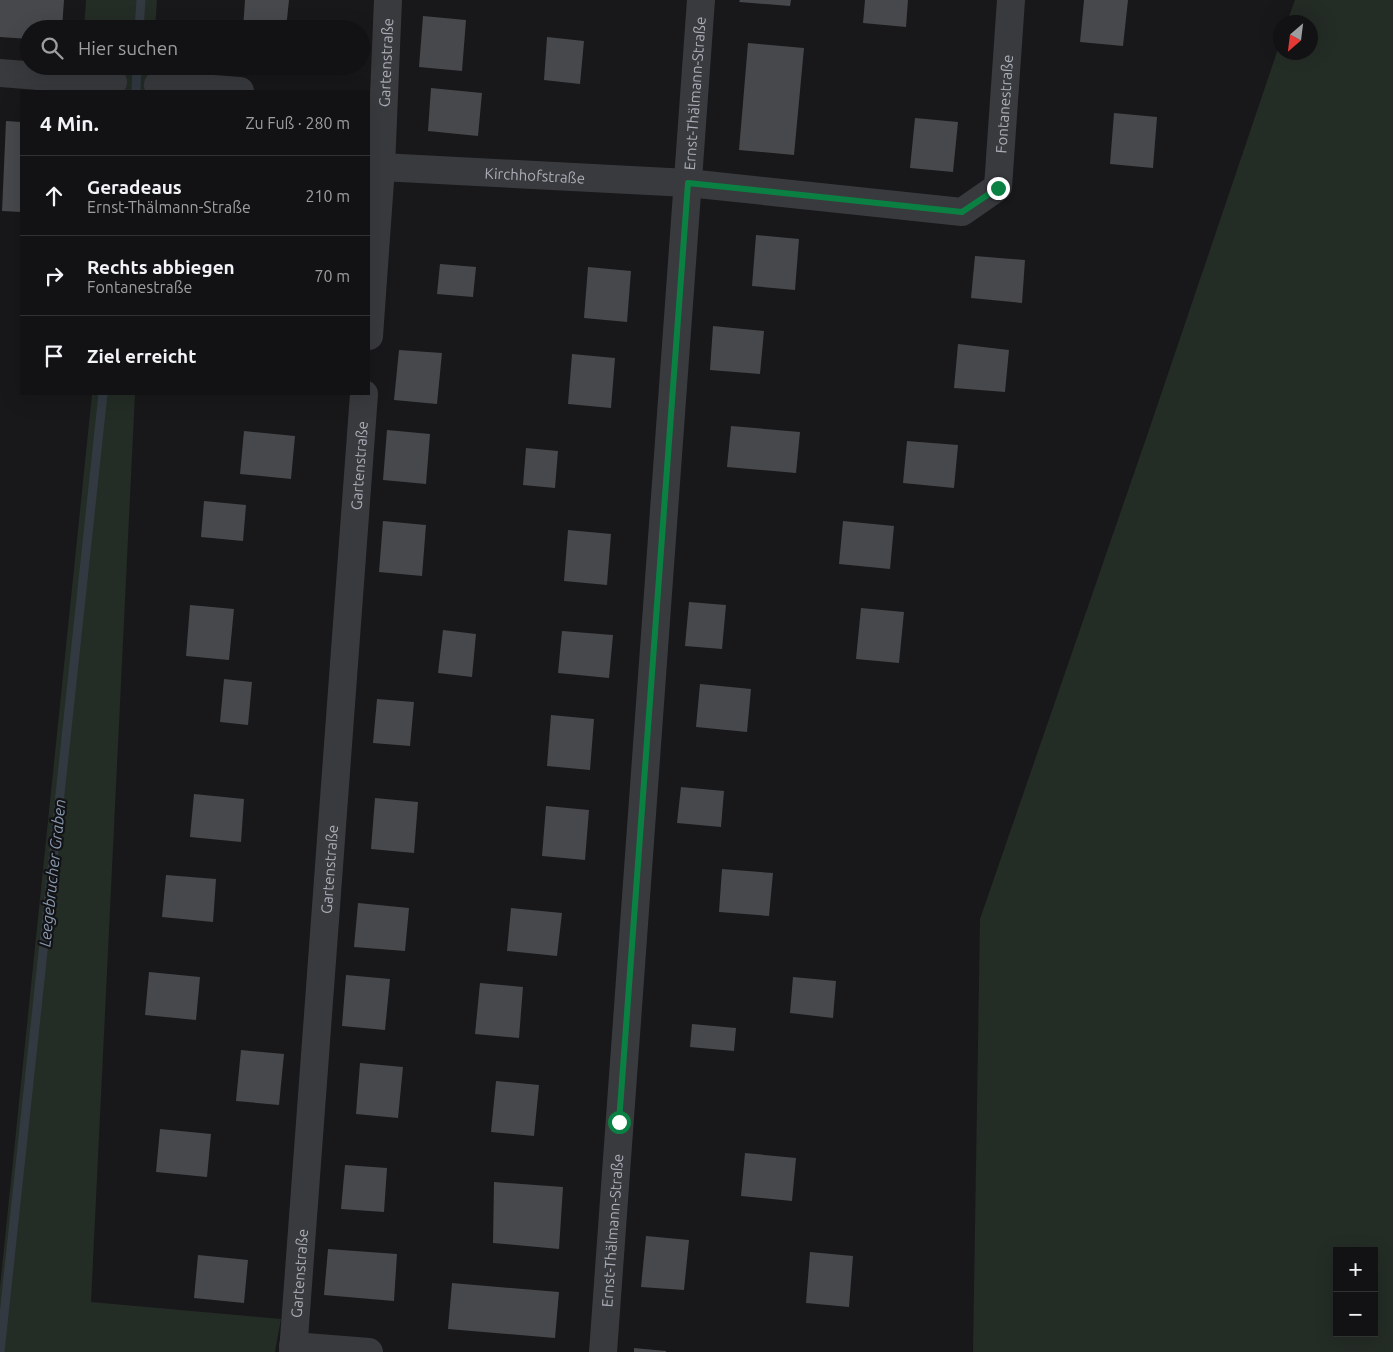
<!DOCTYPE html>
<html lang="de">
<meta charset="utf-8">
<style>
:root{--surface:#121214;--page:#1f2022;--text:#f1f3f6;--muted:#9c9ea0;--line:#313234}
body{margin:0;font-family:Ubuntu,sans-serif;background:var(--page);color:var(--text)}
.controls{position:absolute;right:15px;bottom:15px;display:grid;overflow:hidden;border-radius:0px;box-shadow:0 5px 20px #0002}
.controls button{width:45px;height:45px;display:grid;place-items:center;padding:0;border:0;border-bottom:1px solid var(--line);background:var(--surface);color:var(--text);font:25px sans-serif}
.compass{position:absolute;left:1273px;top:15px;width:45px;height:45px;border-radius:50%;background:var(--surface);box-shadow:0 5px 20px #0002;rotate:208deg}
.stop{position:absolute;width:15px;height:15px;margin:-11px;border:4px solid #0b8043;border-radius:50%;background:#fff}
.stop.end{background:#0b8043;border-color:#fff;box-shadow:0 1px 5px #0008}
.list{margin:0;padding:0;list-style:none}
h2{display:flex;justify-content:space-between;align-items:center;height:65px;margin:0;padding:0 20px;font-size:21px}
h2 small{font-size:16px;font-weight:400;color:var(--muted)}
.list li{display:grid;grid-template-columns:32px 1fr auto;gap:15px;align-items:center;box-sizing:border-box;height:80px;padding:0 20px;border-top:1px solid var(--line)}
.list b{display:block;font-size:19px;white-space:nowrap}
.list p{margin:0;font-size:16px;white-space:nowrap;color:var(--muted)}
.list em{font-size:16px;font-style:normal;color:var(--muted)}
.icon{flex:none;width:28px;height:28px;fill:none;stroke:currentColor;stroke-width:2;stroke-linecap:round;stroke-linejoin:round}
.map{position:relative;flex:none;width:1393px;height:1352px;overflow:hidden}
.search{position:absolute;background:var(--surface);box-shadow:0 5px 20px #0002;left:20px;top:20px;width:350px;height:55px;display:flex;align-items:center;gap:12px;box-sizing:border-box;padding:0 18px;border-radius:28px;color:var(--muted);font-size:19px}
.panel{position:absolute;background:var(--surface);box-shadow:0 5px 20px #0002;left:20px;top:90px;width:350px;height:305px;border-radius:0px}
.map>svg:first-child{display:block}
</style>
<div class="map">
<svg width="1393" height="1352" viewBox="0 0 1393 1352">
<rect width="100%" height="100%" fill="#18181a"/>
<path fill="#242c26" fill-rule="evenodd" d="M86 0H157L155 29H84Z
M1295 0H1393V1352H973L980 919 1150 427 1280 43V52H1310V22H1287ZM1337 1251H1374V1333H1337Z
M84 66H152L149 91H110Z
M92 394H135L91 1302 281 1319 275 1352H0V1287Z"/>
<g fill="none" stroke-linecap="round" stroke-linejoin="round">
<path stroke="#323941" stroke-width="9" d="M139 29 141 0
M136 91 137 66
M0 1352 103 394"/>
</g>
<path fill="#47484c" d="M0 0H64L62 29H29V39L0 37Z
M245 0H289L286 29H243Z
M740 0H791L790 6 739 2Z
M865 0H908L906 27 863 23Z
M1084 0H1128L1123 46 1080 42Z
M423 16 466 20 462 71 419 67Z
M547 37 584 41 580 84 544 80Z
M748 43 804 48 794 155 739 150Z
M431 88 482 93 478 136 428 131Z
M1114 113 1157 117 1153 168 1110 164Z
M915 118 958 122 953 172 910 168Z
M6 121 21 122V212L2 211Z
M756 235 799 239 795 290 752 286Z
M975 256 1025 260 1022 303 971 298Z
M440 264 476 267 473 297 437 294Z
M588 267 631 271 627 322 584 318Z
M713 326 764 331 760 374 710 370Z
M958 344 1009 350 1005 392 954 388Z
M399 350 442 353 437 404 394 400Z
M572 354 615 358 611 408 568 404Z
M731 426 800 432 796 473 727 467Z
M387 430 430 434 426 484 383 480Z
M244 431 295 436 291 479 240 474Z
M907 441 958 445 954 488 903 483Z
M526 448 558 451 555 488 523 485Z
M204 501 246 505 243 541 201 537Z
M383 521 426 525 422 576 379 572Z
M843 521 894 526 890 569 839 564Z
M568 530 611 534 607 585 564 581Z
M689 602 726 605 722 649 685 646Z
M190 605 234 609 229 660 186 656Z
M861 608 904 612 899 663 856 659Z
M443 630 476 634 472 677 438 673Z
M562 631 613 635 609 678 558 673Z
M224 679 252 682 248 725 220 722Z
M700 684 751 689 747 732 696 727Z
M377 699 414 702 410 746 373 743Z
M551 715 594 719 590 770 547 766Z
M681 787 724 791 721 827 677 823Z
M194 794 244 799 241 842 190 837Z
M375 798 418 802 414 853 371 849Z
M546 806 589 810 585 860 542 856Z
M722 869 773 873 769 916 719 912Z
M166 875 216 879 213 922 162 917Z
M358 903 409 908 405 951 354 947Z
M511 908 562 913 557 956 507 951Z
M149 972 200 977 196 1020 145 1015Z
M346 975 390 979 385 1030 342 1026Z
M793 977 836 981 833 1018 790 1013Z
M480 983 523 987 519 1038 475 1034Z
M692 1024 736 1028 734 1051 690 1047Z
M241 1050 284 1054 279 1105 236 1101Z
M360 1063 403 1067 398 1118 356 1114Z
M496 1081 539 1085 534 1136 491 1132Z
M160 1129 211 1134 207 1177 156 1172Z
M745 1153 796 1158 792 1201 741 1196Z
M345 1165 387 1168 384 1212 341 1209Z
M494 1182 563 1187 559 1249 493 1243Z
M646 1236 689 1240 684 1290 641 1287Z
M328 1249 397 1254 394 1301 324 1295Z
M810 1252 853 1256 849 1307 806 1303Z
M198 1255 248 1260 244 1303 194 1298Z
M452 1283 559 1292 555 1338 448 1329Z
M634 1348 666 1351V1352H634Z"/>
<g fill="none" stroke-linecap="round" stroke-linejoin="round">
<g stroke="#393a3e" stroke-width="28">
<path d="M0 73 113 82"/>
<path d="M158 85 240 91"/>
<path id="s1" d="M381 167 688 183 962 212 998 187 1011 0"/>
<path id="s2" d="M369 336 381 167 388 0"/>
<path d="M293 1346 369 1352"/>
<path id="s3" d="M293 1352 364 394"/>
<path id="s4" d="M603 1352 701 0"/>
</g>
</g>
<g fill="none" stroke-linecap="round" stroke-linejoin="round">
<path stroke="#0b8043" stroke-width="6" d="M619 1122 688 183 962 212 998 188"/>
</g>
<g text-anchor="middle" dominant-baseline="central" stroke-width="4.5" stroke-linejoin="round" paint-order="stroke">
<g font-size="15" fill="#abaeb8" stroke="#131315">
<text stroke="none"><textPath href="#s2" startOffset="274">Gartenstraße</textPath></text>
<text stroke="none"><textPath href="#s4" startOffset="1262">Ernst-Thälmann-Straße</textPath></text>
<text stroke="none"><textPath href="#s1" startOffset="710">Fontanestraße</textPath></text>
<text stroke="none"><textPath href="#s1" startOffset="154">Kirchhofstraße</textPath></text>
<text stroke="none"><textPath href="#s3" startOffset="889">Gartenstraße</textPath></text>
<text stroke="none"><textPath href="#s3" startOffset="484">Gartenstraße</textPath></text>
<text stroke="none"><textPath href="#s4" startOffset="122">Ernst-Thälmann-Straße</textPath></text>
<text stroke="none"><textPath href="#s3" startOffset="79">Gartenstraße</textPath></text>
</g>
<g font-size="16" font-style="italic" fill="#8698af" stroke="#131315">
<text transform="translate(52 873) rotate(-84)">Leegebrucher Graben</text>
</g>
</g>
</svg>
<div class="controls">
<button>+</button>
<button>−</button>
</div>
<svg class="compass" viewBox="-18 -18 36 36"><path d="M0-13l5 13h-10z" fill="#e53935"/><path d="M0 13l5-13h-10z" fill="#9c9ea0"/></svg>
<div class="stop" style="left:619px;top:1122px"></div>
<div class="stop end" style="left:998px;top:188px"></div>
<div class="search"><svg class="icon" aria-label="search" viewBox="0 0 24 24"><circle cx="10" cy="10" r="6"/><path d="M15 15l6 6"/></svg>Hier suchen</div>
<section class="panel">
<h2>4 Min.<small>Zu Fuß · 280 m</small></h2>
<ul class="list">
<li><svg class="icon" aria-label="ahead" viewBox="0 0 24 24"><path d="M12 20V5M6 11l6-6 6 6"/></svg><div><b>Geradeaus</b><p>Ernst-Thälmann-Straße</p></div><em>210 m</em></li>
<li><svg class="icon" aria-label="right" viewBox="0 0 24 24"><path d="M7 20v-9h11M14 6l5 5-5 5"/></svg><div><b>Rechts abbiegen</b><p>Fontanestraße</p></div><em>70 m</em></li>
<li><svg class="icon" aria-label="arrive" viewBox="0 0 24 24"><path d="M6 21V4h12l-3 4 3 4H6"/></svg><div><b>Ziel erreicht</b></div></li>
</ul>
</section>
</div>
